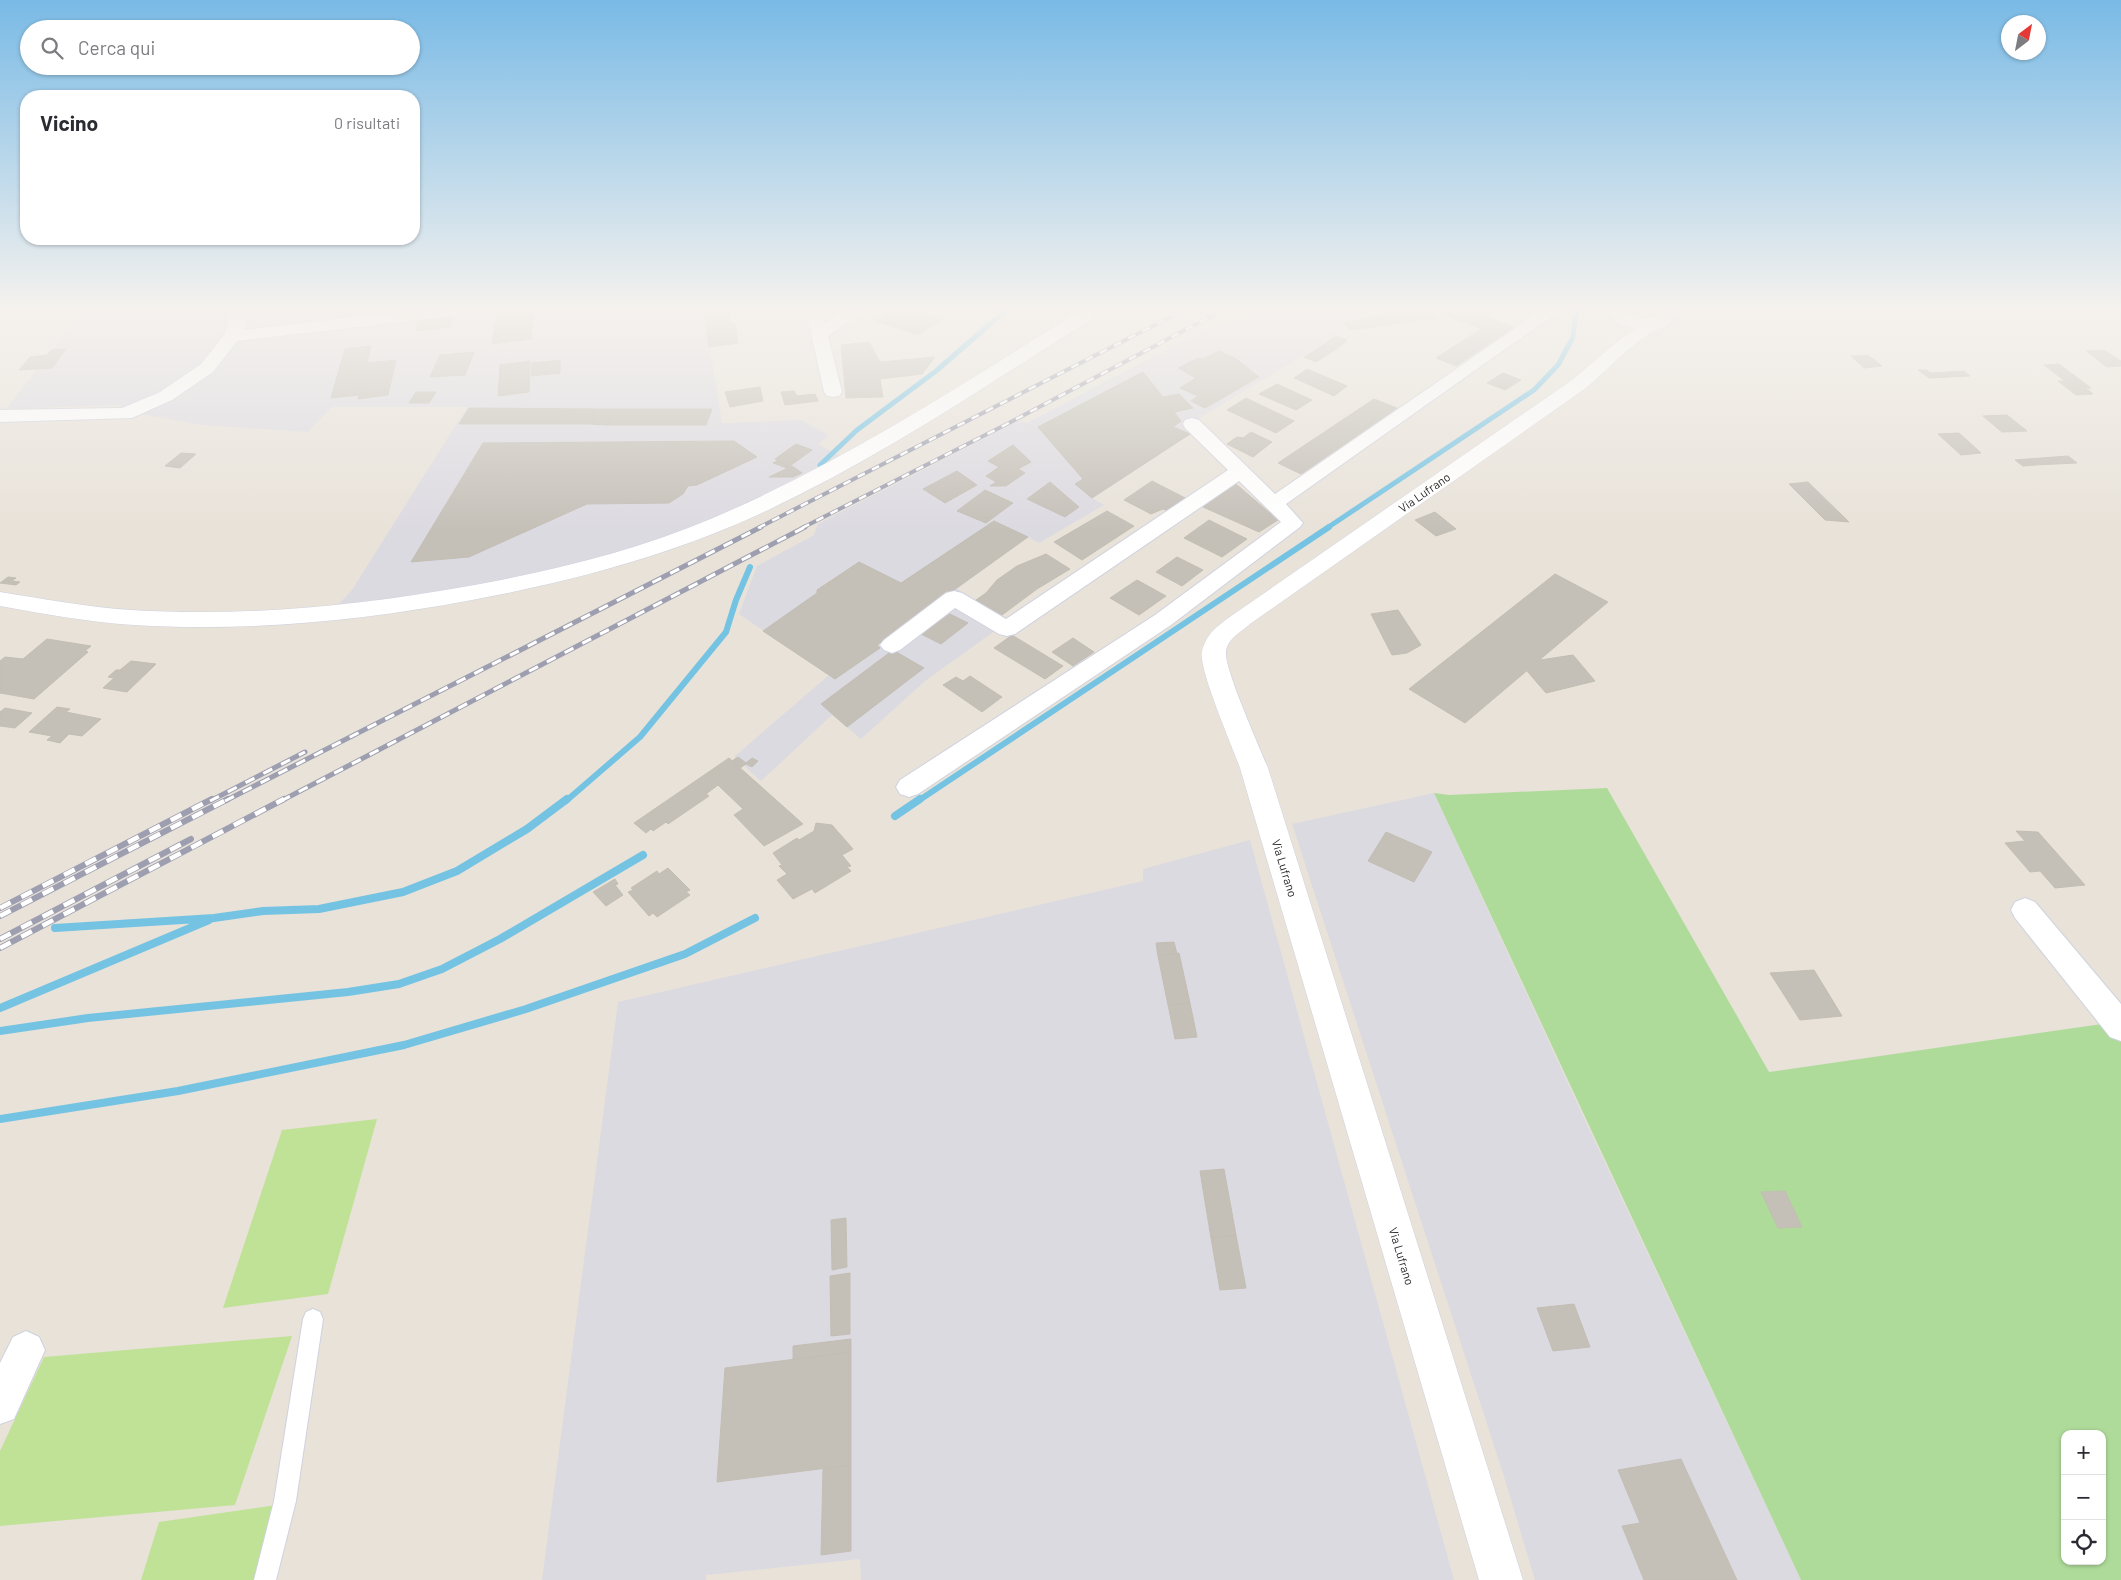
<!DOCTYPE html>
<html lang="it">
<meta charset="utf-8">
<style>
:root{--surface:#fff;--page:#f2f2f3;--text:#2b2b33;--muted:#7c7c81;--line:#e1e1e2}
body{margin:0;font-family:Barlow,sans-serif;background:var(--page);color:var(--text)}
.controls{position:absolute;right:15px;bottom:15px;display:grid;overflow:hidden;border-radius:10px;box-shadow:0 1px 4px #0004}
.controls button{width:45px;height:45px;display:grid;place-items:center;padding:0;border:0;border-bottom:1px solid var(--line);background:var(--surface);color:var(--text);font:25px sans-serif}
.compass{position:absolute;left:2001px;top:15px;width:45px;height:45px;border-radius:50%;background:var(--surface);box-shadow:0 1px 4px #0004;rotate:32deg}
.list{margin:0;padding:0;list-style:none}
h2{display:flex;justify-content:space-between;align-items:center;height:65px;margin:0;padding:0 20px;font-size:21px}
h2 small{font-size:16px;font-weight:400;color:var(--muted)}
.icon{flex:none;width:28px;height:28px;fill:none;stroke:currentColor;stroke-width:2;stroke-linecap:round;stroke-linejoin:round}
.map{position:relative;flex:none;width:2121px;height:1580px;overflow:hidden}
.search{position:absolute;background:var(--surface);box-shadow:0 1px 4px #0004;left:20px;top:20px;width:400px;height:55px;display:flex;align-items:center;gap:12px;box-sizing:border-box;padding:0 18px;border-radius:28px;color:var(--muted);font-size:19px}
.panel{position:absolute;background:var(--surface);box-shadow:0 1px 4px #0004;left:20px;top:90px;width:400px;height:155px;border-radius:20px}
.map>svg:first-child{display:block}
</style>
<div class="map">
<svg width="2121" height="1580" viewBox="0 0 2121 1580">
<rect width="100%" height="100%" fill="#e8e2d9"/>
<path fill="#dcdae1" d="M83 311H704L722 423 801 420 829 435 818 444 839 456 743 506 710 520 657 540 591 560 518 578 438 594 335 608 352 590 467 407H332L308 432 200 425 136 413 117 405 6 409Z
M1256 311H1422L1376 316 1344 323 1349 328 1201 417 1190 434 1092 498 1104 505 1039 543 1028 537 957 589 1010 620 925 681 861 739 832 715 761 781 734 757 829 675 739 614 757 566 814 535 818 524 1016 422 1027 423 1185 340Z
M1434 793 1577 1103 1801 1580H1535L1503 1473 1292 824Z
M1250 840 1454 1580H861L860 1559 706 1575V1580H542L618 1002 1143 881V869Z"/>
<path fill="#afdb9a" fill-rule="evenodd" d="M1607 788 1769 1072 2109 1023 2121 1037V1580H1801L1434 793 1449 795ZM2065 1434H2102V1561H2065Z"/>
<path fill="#c0e296" d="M377 1119 328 1294 223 1308 282 1130Z
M292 1336 235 1505 0 1526V1451L44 1357Z
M277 1505 258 1580H141L159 1522Z"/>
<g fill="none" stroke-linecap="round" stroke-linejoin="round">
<path stroke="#74c3e3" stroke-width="5" d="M820 465 857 430 936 371 1005 311
M1327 528 1534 390 1558 365 1573 337 1576 311"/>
<path stroke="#74c3e3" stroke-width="6" d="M566 801 640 737 726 632 736 600 750 567
M918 801 1329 527"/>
<path stroke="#74c3e3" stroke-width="8" d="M895 816 920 799
M55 928 214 918 263 911 319 909 403 892 457 871 527 829 567 799
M0 1008 209 920
M0 1031 88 1018 348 992 399 984 442 969 500 939 643 855
M0 1119 178 1091 404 1045 526 1009 685 954 755 918"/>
</g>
<path fill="#c4c0b8" stroke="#c3beb4" d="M534 311 531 339 492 344 497 312Z
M704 311H728L730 324 706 326Z
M890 311H913L941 320 918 335 875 321Z
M1430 311 1436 318 1351 330 1343 323 1376 316Z
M1435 311H1474L1495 320 1481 329Z
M453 315 451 327 416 331 418 319Z
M1495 320 1514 327 1456 366 1436 358Z
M735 323 738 343 709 347 706 326Z
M1335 336 1347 340 1343 344 1331 340Z
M1329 340H1331L1343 344 1339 347 1326 343Z
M869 342 880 362 935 357 922 374 880 379 883 397 846 398 841 345Z
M1326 343 1338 348 1316 362 1304 357Z
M371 346 359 395 331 398 345 349Z
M66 349 52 368 36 369 51 350Z
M2104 350 2121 361V366L2107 367 2086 351Z
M1219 351 1235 358 1259 377 1205 408 1191 401 1198 396 1180 388 1196 378 1178 368 1198 358 1203 359Z
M474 352 465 375 430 377 440 355Z
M47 355 36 369 19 370 30 357Z
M1868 355 1882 366 1864 368 1851 356Z
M396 360 388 395 358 399 367 363Z
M560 360V373L531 376 532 363Z
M530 361 529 392 498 396 500 365Z
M2059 364 2091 388H2086L2093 394 2076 395 2058 381H2065L2044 365Z
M1307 369 1347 386 1334 396 1294 378Z
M1918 370H1926L1931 373 1964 371 1970 376 1929 378Z
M1143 372 1163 397 1179 394 1193 408 1174 412 1181 421 1173 427 1190 434 1092 498 1075 484 1083 479 1038 427Z
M1503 373 1521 380 1505 390 1487 383Z
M1277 384 1312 400 1296 410 1259 394Z
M760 387 763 401 730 407 725 392Z
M794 391 797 396 815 394 818 401 785 405 781 392Z
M416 392H436L429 403H409Z
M1246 398 1294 421 1276 433 1227 410Z
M1374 399 1397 408 1301 474 1278 463Z
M469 408 597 409 589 424H459Z
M597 409H613L606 425 589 424Z
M613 409H712L706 425H606Z
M2007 415 2027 431 2002 432 1983 416Z
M1251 432 1272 442 1253 457 1227 444 1237 437 1243 438Z
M1959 433 1981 453 1961 455 1938 434Z
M734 441 757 457 697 485 688 486 683 494 669 503 587 504 469 557 411 562 483 443Z
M796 444 812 450 787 468 773 463 778 460 775 459Z
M1013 445 1031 462 1018 469 1025 473 1006 486H990L996 482 986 476 999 467 988 461Z
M181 453 196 454 180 468 165 466Z
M2068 456 2077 463 2035 465 2027 459Z
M2027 459 2035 465 2023 466 2015 460Z
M792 466 802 473 793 477H769Z
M957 471 977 485 945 503 923 489Z
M1152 481 1189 500 1170 512 1163 509 1151 514 1124 500Z
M1050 482 1079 507 1065 517 1027 499Z
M1808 482 1849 522 1825 520 1789 484Z
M1236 484 1278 520 1259 532 1203 507Z
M985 490 1013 503 986 523 957 511Z
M1107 511 1134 526 1082 560 1054 542Z
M1435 512 1456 529 1436 536 1415 520Z
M1209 520 1247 539 1222 557 1184 538Z
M994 521 1028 537 877 645 880 648 835 679 763 631 817 593V590L859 562 901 583Z
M1046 554 1070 569 1037 589 1002 615 976 600 986 593 997 580 1017 566Z
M1177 557 1203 570 1182 586 1156 572Z
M1555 574 1608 602 1465 723 1409 689Z
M8 577 16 578 12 581 20 582 16 585 0 583Z
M1137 580 1166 596 1139 615 1110 598Z
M1398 610 1421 645 1407 653 1392 655 1371 614Z
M950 614 968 623 941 644 921 634Z
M1012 635 1063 666 1045 679 994 648Z
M1073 638 1094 652 1073 666 1052 652Z
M47 639 91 646 85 651 88 652 34 699 0 693V661L5 657 23 659Z
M893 650 924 668 847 727 821 704Z
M1573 655 1595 681 1546 693 1527 671 1540 660Z
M131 661 156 664 127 692 103 688 114 678 108 677 116 670H120Z
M970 676 1002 697 982 712 943 685 956 677 963 681Z
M57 707 70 709 66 712 101 719 82 736 69 734 60 743 47 740 52 736 29 732Z
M5 708 32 713 15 728 0 726V712Z
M738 757 746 763 752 758 758 761 752 767 746 764 740 768 732 761Z
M729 758 803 824 764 846 734 815 743 809 718 785 706 794 709 796 668 824 666 822 653 831 651 829 646 833 634 823Z
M816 823 832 825 853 849 842 855 851 866 847 867 851 871 815 893 812 889 793 899 777 880 787 874 779 866 782 865 773 853 797 838 799 840 814 831Z
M2016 831 2038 832 2085 885 2055 888 2040 871 2030 872 2005 843 2025 841Z
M1386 832 1432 852 1414 882 1368 861Z
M668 868 690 890 686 892 690 895 657 917 653 913 649 916 628 892 633 890 631 888 657 871 659 874Z
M615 879 618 884 615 885 623 895 606 906 593 892Z
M1174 942 1177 954 1158 956 1156 943Z
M1179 953 1190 1003 1168 1005 1158 956Z
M1814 970 1842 1016 1800 1020 1770 973Z
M1190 1003 1197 1037 1175 1039 1168 1005Z
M1224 1169 1236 1235 1211 1238 1200 1171Z
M1785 1191 1802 1227 1778 1228 1761 1192Z
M846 1218 847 1267 832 1270 831 1220Z
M1236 1235 1246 1288 1220 1290 1211 1238Z
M850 1273V1334L831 1336 830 1276Z
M1574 1304 1590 1347 1553 1351 1537 1308Z
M851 1339V1352L793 1360V1346Z
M851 1352V1465L717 1482 725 1368Z
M1681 1459 1737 1580H1644L1622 1526 1640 1523 1618 1470Z
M851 1465V1551L821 1555 823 1469Z"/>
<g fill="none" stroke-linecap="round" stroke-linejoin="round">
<g stroke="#cfd2df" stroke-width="2">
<path id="lane" d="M313 1309 320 1312 323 1319 296 1501 276 1580H254L274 1501 303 1319 306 1312Z"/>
</g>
<g stroke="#cfd2df" stroke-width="2">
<path id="street" d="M233 311H249L243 330 404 311H458L456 315 450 316 237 341 213 372 172 400 132 418 0 422V410L122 408 160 392 201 364 224 335Z
M806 311H822L825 323 845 311H865L828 336 842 392 839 396 833 397 827 396 824 392Z
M1540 311H1559L1286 504 1303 523 1300 527 1171 625 918 794 909 797 900 794 896 787 900 780 1155 615 1281 522 1239 481 1015 634 1007 636 999 634 955 608 900 650 892 653 884 650 880 645 884 640 946 593 954 591 962 593 1006 619 1228 470 1185 428 1183 424 1185 420 1192 418 1199 420 1275 494Z
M1659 311H1680C1675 318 1667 321 1659 319L1657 315Z
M2025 898 2035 902 2121 1004V1041L2110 1037 2015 918 2011 910 2015 902Z
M26 1331 39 1337 45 1350 14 1419 0 1424V1363L13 1337Z"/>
</g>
<g stroke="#cfd2df" stroke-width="1">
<path id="secondary" d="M1079 311H1099L1097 315C986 386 874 462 753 517 664 557 568 582 472 600 360 621 248 632 134 625 88 622 45 614 0 606V592C44 599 87 607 131 610 244 617 358 606 469 586 552 571 635 551 713 518 842 463 960 386 1079 311Z
M1607 311H1625L1637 318 1643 319 1662 316 1668 317 1671 321 1668 325C1637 335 1611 368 1586 388L1250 624C1241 632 1227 639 1226 652 1224 668 1260 748 1268 768L1523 1580H1479L1240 768C1233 748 1197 666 1202 651 1207 632 1219 625 1234 614L1572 380C1594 363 1612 343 1636 329L1618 323Z"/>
</g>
<use href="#lane" fill="#fff" fill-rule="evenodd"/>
<use href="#street" fill="#fff" fill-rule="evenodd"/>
<use href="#secondary" fill="#fff" fill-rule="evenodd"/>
<g stroke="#9d9fb0" stroke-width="4">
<path id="rail-far2" d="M758 528 1182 311
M802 528 1005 425 1221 311"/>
</g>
<g stroke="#9d9fb0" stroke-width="5">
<path id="rail-far1" d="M210 801 305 752
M225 801 761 527
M281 801 805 527"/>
</g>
<g stroke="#9d9fb0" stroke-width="6">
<path id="rail" d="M0 908 212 799
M0 916 228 799
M0 939 191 839
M0 948 284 799"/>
</g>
<use href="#rail-far2" stroke="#fff" stroke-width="2.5" stroke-dasharray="8" stroke-linecap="butt"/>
<use href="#rail-far1" stroke="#fff" stroke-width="3" stroke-dasharray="10" stroke-linecap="butt"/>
<use href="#rail" stroke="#fff" stroke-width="4.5" stroke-dasharray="12" stroke-linecap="butt"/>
</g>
<linearGradient id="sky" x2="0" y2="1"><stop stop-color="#79bae6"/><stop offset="0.58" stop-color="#f5f2ee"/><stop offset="1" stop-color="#f5f2ee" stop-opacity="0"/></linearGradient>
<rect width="2121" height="532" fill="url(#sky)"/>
<g text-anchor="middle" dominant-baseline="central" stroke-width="4" stroke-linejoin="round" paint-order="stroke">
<g font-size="12" fill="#272727" stroke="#fff">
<text transform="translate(1424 492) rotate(-35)">Via Lufrano</text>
<text transform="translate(1285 868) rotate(73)">Via Lufrano</text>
<text transform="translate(1402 1256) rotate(73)">Via Lufrano</text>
</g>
</g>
</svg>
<div class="controls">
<button>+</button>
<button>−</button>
<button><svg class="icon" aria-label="locate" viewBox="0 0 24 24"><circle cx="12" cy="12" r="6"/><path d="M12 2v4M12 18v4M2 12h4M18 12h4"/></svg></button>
</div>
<svg class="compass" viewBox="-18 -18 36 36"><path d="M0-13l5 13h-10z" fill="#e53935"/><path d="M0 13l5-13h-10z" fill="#7c7c81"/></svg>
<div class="search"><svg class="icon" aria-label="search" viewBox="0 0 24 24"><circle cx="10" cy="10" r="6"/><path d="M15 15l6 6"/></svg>Cerca qui</div>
<section class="panel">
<h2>Vicino<small>0 risultati</small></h2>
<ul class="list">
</ul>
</section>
</div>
